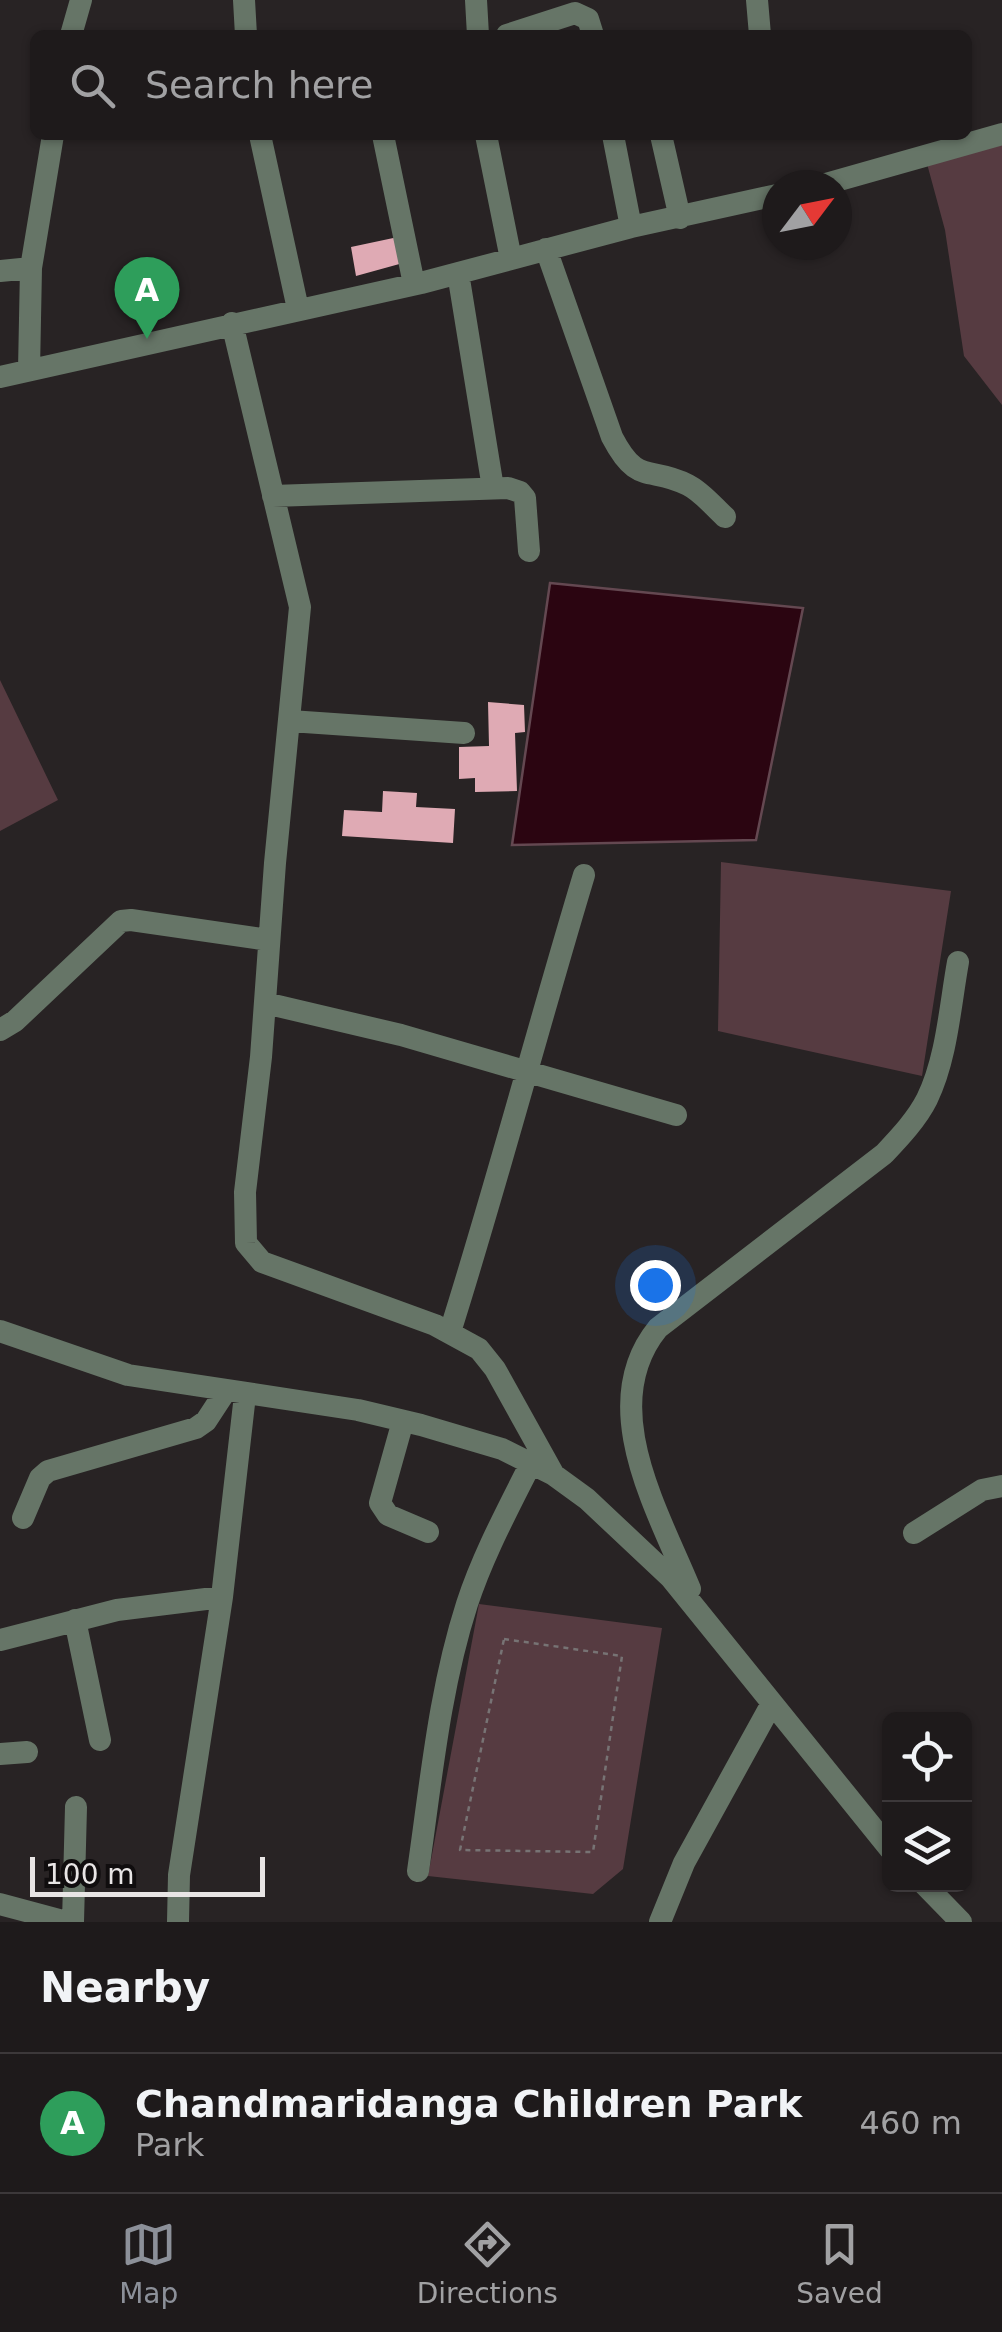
<!DOCTYPE html>
<style>
:root{--surface:#1e1a1b;--page:#2b2728;--text:#f1f3f6;--muted:#a1a1a3;--line:#3c383a;--accent:#8c9099}
body{margin:0;font-family:"DejaVu Sans",sans-serif;background:var(--page);color:var(--text)}
.controls{position:absolute;right:30px;bottom:30px;display:grid;overflow:hidden;border-radius:15px;box-shadow:0 2px 8px #0004}
.controls button{width:90px;height:90px;display:grid;place-items:center;padding:0;border:0;border-bottom:2px solid var(--line);background:var(--surface);color:var(--text);font:50px sans-serif}
.compass{position:absolute;left:762px;top:170px;width:90px;height:90px;border-radius:50%;background:var(--surface);box-shadow:0 2px 8px #0004;rotate:58deg}
.scale{position:absolute;left:30px;bottom:25px;width:235px;box-sizing:border-box;padding-left:10px;border:5px solid #e8e5e5;border-top:0;font-size:28px;line-height:35px;white-space:nowrap;color:#e8e5e5;-webkit-text-stroke:8px #100d0e;paint-order:stroke}
.you{position:absolute;left:655px;top:1285px;width:35px;height:35px;margin:-25px;border:8px solid #fff;border-radius:50%;background:#1a73e8;box-shadow:0 0 0 15px #1a73e833}
.badge{display:grid;place-items:center;width:65px;height:65px;border-radius:50%;background:var(--accent);color:#fff;font-size:32px;font-weight:700}
.pin{position:absolute;translate:-50% -82px;filter:drop-shadow(0 2px 5px #0008)}
.pin::after{content:'';position:absolute;top:52px;width:35px;height:30px;background:inherit;clip-path:polygon(0 0,100% 0,50% 100%)}
.list{margin:0;padding:0;list-style:none}
h2{display:flex;justify-content:space-between;align-items:center;height:130px;margin:0;padding:0 40px;font-size:42px}
h2 small{font-size:32px;font-weight:400;color:var(--muted)}
.list li{display:grid;grid-template-columns:65px 1fr auto;gap:30px;align-items:center;box-sizing:border-box;height:140px;padding:0 40px;border-top:2px solid var(--line)}
.list b{display:block;font-size:38px;white-space:nowrap}
.list p{margin:0;font-size:32px;white-space:nowrap;color:var(--muted)}
.list em{font-size:32px;font-style:normal;color:var(--muted)}
.icon{flex:none;width:55px;height:55px;fill:none;stroke:currentColor;stroke-width:2;stroke-linecap:round;stroke-linejoin:round}
.map{position:relative;flex:none;width:1002px;height:1922px;overflow:hidden}
.search{position:absolute;background:var(--surface);box-shadow:0 2px 8px #0004;left:30px;right:30px;top:30px;height:110px;display:flex;align-items:center;gap:25px;box-sizing:border-box;padding:0 35px;border-radius:15px;color:var(--muted);font-size:38px}
.sheet{height:270px;background:var(--surface)}
nav{display:flex;justify-content:space-around;align-items:center;box-sizing:border-box;height:140px;border-top:2px solid var(--line);background:var(--surface);font-size:28px;color:var(--muted)}
nav a{display:grid;justify-items:center;gap:5px}
nav .on{color:var(--accent)}
.map>svg:first-child{display:block}
</style>
<div class="map">
<svg width="1002" height="1922" viewBox="0 0 1002 1922">
<rect width="100%" height="100%" fill="#282324"/>
<path fill="#563b41" d="M1002 125V405L964 356 945 230 923 149Z
M0 680 58 800 0 831Z
M721 862 951 891 922 1076 718 1031Z
M479 1604 662 1628 623 1869 593 1894 428 1876Z"/>
<path fill="#2b0511" stroke="#644851" stroke-width="2.5" d="M550 583 803 608 756 840 512 845Z"/>
<path fill="#dfaab4" d="M398 237 403 263 356 276 351 247Z
M488 702 524 705 525 732 515 733 517 791 475 792V778L459 779V747L489 746Z
M383 791 417 793 416 807 455 809 453 843 342 836 344 810 382 812Z"/>
<g fill="none" stroke-linecap="round" stroke-linejoin="round">
<path stroke="#777374" stroke-width="2.5" stroke-dasharray="5 5" stroke-linecap="butt" d="M504 1639 622 1656 593 1852 460 1850Z"/>
<path stroke="#667567" stroke-width="22" d="M244 0 246 35
M476 0 478 35
M757 0 760 35
M71 35 81 0
M507 35 575 13 588 19 593 35
M260 135 298 309
M383 135 414 284
M486 135 511 259
M613 135 631 227
M661 135 680 218
M822 185 1002 134
M546 249 612 437C638 487 649 465 688 485 702 492 714 507 725 517
M0 271 31 268
M458 273 493 488
M232 323 300 607 275 863 261 1057 245 1192 246 1243 262 1262 435 1325 479 1349 495 1369 554 1475
M29 370 31 268 53 135
M0 377 421 283 631 227 777 195
M273 496 508 488 520 492 525 498 529 551
M290 721 464 733
M265 1003 401 1035 676 1115
M0 1030 15 1021 121 921 131 920 269 940
M0 1331 128 1375 358 1410 421 1425 502 1449 554 1475 587 1499 671 1578 890 1849
M450 1332C498 1180 538 1027 584 875
M403 1421 380 1503 388 1515 428 1532
M23 1518 40 1478 48 1471 196 1428 206 1421 225 1392
M914 1533 982 1490 1002 1486
M690 1589C658 1511 595 1405 658 1328L884 1154C900 1137 917 1119 927 1099 947 1058 950 1006 958 962
M75 1620 100 1740
M0 1640 117 1610 222 1597
M0 1754 27 1752
M418 1871C431 1782 439 1691 467 1604 483 1555 508 1509 531 1463
M924 1884 961 1922
M0 1904 67 1922
M73 1922 76 1807
M178 1922 179 1875 222 1597 245 1395
M660 1922 684 1863 771 1705"/>
</g>
</svg>
<div class="controls">
<button><svg class="icon" aria-label="locate" viewBox="0 0 24 24"><circle cx="12" cy="12" r="6"/><path d="M12 2v4M12 18v4M2 12h4M18 12h4"/></svg></button>
<button><svg class="icon" aria-label="layers" viewBox="0 0 24 24"><path d="M12 4l9 5-9 5-9-5zM3 14l9 5 9-5"/></svg></button>
</div>
<svg class="compass" viewBox="-18 -18 36 36"><path d="M0-13l5 13h-10z" fill="#e53935"/><path d="M0 13l5-13h-10z" fill="#a1a1a3"/></svg>
<div class="scale">100 m</div>
<div class="you"></div>
<div class="pin badge" style="left:147px;top:339px;background:#2e9e5b">A</div>
<div class="search"><svg class="icon" aria-label="search" viewBox="0 0 24 24"><circle cx="10" cy="10" r="6"/><path d="M15 15l6 6"/></svg>Search here</div>
</div>
<section class="sheet">
<h2>Nearby<small></small></h2>
<ul class="list">
<li><span class="badge" style="background:#2e9e5b">A</span><div><b>Chandmaridanga Children Park</b><p>Park</p></div><em>460 m</em></li>
</ul>
</section>
<nav>
<a class="on"><svg class="icon" aria-label="map" viewBox="0 0 24 24"><path d="M3 6l6-2 6 2 6-2v14l-6 2-6-2-6 2zM9 4v14M15 6v14"/></svg>Map</a>
<a><svg class="icon" aria-label="directions" viewBox="0 0 24 24"><path d="M12 3l9 9-9 9-9-9zM9 14v-3h6M13 9l2 2-2 2"/></svg>Directions</a>
<a><svg class="icon" aria-label="saved" viewBox="0 0 24 24"><path d="M7 4h10v16l-5-4-5 4z"/></svg>Saved</a>
</nav>
